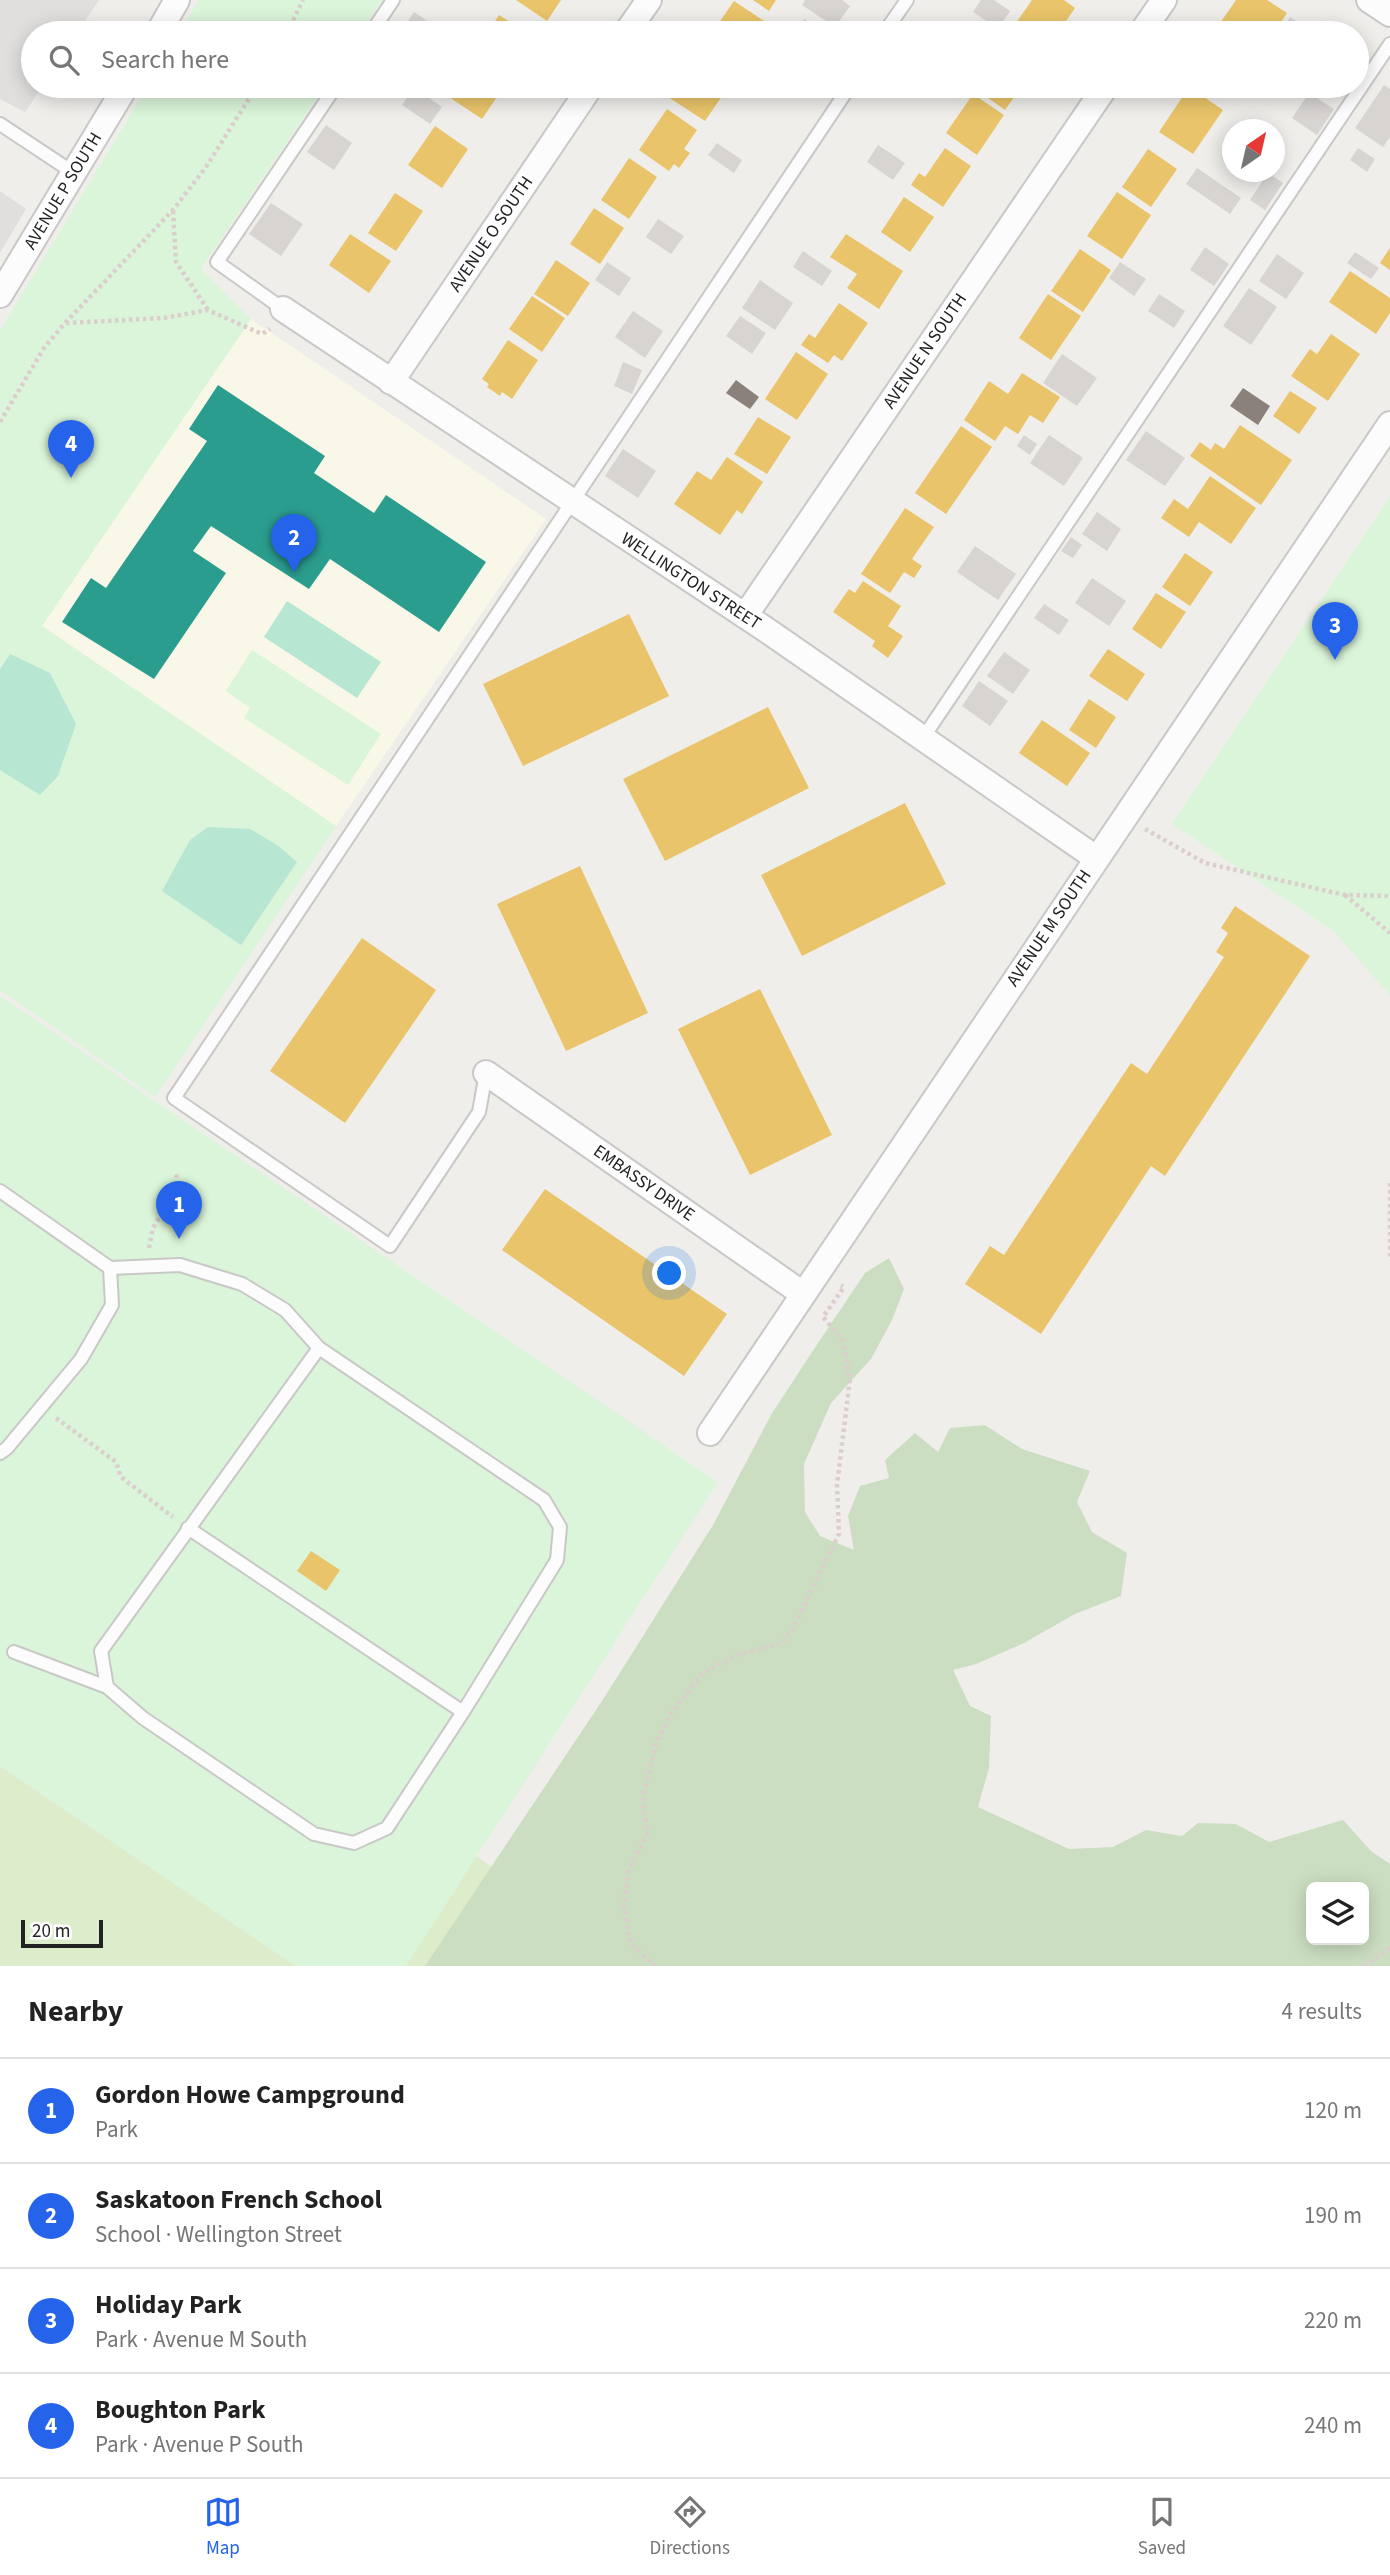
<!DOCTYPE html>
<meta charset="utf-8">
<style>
:root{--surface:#fff;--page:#f6f6f6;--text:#222;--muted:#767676;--line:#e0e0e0;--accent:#2563eb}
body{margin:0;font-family:"Source Sans 3",sans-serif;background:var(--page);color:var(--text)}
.controls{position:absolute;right:21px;bottom:21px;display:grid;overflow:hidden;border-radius:10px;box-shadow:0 4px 18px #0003}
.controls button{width:63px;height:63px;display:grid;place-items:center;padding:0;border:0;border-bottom:2px solid var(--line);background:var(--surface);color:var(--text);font:35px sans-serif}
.compass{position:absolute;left:1222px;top:119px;width:63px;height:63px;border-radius:50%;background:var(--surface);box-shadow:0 4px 18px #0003;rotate:34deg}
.scale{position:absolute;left:21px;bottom:18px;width:82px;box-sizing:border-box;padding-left:7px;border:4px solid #222;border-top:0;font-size:19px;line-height:24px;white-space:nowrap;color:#222;-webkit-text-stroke:5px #fff;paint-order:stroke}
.you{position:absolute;left:670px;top:1274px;width:24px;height:24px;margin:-18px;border:5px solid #fff;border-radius:50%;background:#1a73e8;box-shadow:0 0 0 10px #1a73e833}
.badge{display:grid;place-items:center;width:46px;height:46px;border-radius:50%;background:var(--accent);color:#fff;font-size:23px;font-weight:700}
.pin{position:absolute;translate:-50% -58px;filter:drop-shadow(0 2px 4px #0008)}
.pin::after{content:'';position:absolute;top:37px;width:24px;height:21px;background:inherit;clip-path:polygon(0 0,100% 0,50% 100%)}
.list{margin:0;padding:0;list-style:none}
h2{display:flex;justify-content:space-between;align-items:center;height:91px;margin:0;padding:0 28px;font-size:30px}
h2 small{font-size:23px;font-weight:400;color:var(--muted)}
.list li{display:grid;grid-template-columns:46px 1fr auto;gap:21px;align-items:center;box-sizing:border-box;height:105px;padding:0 28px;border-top:2px solid var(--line)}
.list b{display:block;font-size:26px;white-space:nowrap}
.list p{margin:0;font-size:23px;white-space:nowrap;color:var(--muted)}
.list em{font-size:23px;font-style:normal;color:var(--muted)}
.icon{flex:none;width:38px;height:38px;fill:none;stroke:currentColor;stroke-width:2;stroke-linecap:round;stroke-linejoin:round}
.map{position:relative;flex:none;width:1390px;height:1966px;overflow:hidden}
.search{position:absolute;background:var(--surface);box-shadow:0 4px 18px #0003;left:21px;right:21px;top:21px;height:77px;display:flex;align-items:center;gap:18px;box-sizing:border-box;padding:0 24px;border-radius:38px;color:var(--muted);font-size:26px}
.sheet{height:511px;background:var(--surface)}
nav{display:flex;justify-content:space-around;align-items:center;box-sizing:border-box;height:98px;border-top:2px solid var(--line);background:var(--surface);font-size:19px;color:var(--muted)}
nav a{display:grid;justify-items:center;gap:4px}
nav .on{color:var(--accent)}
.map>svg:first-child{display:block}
</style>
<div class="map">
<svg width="1390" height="1966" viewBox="0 0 1390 1966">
<rect width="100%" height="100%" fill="#f0eeeb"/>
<path fill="#f8f7e8" d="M251 319 546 519 336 826 42 626Z"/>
<path fill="#ddeccb" d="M0 1766 296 1966H0Z
M476 1856 637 1966H405Z"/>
<path fill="#cbdec1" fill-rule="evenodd" d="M889 1258 904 1289 892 1320 871 1359 831 1403 804 1464 805 1512 820 1536 854 1550 848 1516 860 1486 889 1478 885 1460 915 1433 938 1452 950 1428 985 1425 1022 1449 1090 1471 1077 1502 1092 1532 1127 1553 1121 1596 1075 1614 1024 1643 976 1664 953 1670 970 1706 991 1716 989 1768 978 1807 1069 1849 1113 1847 1146 1830 1182 1836 1198 1823 1236 1824 1269 1842 1343 1820 1371 1851 1390 1864V1966H425L602 1701 713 1525 771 1415 814 1349 865 1273ZM1311 1887H1364V1940H1311Z"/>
<path fill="#daf5da" d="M199 0H382L360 33H179Z
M148 86H325L201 269 251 319 42 626 336 826 155 1097 0 990V330Z
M1390 496V995L1333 931 1172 824Z
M252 650 381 734 348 785 244 718 250 708 226 691Z
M0 996 718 1482 406 1966H296L0 1766Z"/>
<path fill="#b7e6d2" d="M287 601 381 662 357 698 264 637Z
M10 654 50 673 76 724 58 776 40 795 0 770V669Z
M208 827 250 829 277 845 297 862 241 945 162 891 190 840Z"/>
<path fill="#e0dfde" d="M0 0H99L77 33H33V86H43L25 112 0 99Z
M0 191 26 209 0 253Z"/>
<path fill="#e9c46a" d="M516 0H561L547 21Z
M753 0H776L769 11Z
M1032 0H1064L1075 8 1058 33H1031L1016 23Z
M1236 0H1267L1287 13 1274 33H1230L1218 26Z
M734 1 767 23 760 33H712Z
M499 15 527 33H503L492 26Z
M451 86H500L503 88 482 119 446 95Z
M675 86H729L705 121 668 97Z
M981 86H1022L1005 110 978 91Z
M1205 86H1230L1222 97Z
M1189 87 1223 110 1193 154 1159 132Z
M973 94 1004 115 977 155 946 133Z
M667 109 697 130 684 149 690 153 679 168 674 164 669 171 639 150Z
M435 126 468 149 442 188 408 165Z
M945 148 971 166 943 207 911 185 919 173 925 177Z
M1148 149 1177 169 1151 207 1122 187Z
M629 158 657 177 629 219 601 200Z
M1117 192 1151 215 1122 259 1087 236Z
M395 193 423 211 396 251 368 233Z
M904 197 934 217 910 252 881 232Z
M594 208 624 228 600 264 570 244Z
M350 234 391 261 369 293 329 265Z
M846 234 903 271 879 309 847 288 857 274 830 257Z
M1390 248V270L1380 263Z
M1080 249 1111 270 1083 312 1051 291Z
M556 260 590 283 568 316 534 294Z
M1350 271 1390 298V313L1376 334 1329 302Z
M1048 294 1081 316 1051 360 1019 338Z
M532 296 565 318 542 352 509 329Z
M839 303 868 323 842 361 834 355 828 363 801 345 809 334 815 338Z
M1331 334 1360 354 1328 401 1291 376 1310 349 1317 354Z
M508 340 538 360 512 399 502 392 500 396 487 387 489 384 482 379Z
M796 352 828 374 797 420 765 399Z
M1022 373 1060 397 1043 423 1030 415 1018 434 1005 426 995 441 964 420 989 381 1008 394Z
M1290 391 1317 408 1299 434 1273 416Z
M758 417 791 437 767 474 734 454Z
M1240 425 1292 460 1261 505 1190 456 1200 442 1211 450 1215 443 1224 449Z
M961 426 992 447 946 514 915 493Z
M727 457 763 482 742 514 737 510 720 535 674 504 697 471 711 480Z
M1210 476 1256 508 1231 544 1199 522 1189 537 1161 518 1174 499 1188 509Z
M905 508 934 527 912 559 922 566 914 578 904 572 890 593 861 574Z
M1185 553 1213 572 1190 606 1162 587Z
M863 581 901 606 888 626 903 636 888 658 872 646 875 641 833 612 849 589 855 593Z
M1156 593 1186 612 1161 649 1132 629Z
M629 614 669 696 523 766 483 684Z
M1108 649 1145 674 1127 701 1089 676Z
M1089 699 1116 717 1096 748 1069 730Z
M768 707 809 788 665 861 623 779Z
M1042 720 1090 753 1067 786 1019 753Z
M905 803 946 884 802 956 761 875Z
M580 866 648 1013 566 1051 497 904Z
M1235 906 1310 956 1165 1176 1151 1166 1041 1334 965 1284 990 1246 1004 1255 1131 1063 1147 1074 1224 957 1216 952 1228 933 1221 928Z
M362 938 436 990 345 1123 270 1071Z
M760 989 832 1135 750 1175 678 1029Z
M545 1189 727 1314 684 1376 502 1250Z
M311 1551 340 1570 326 1591 297 1571Z"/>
<path fill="#2a9d8f" d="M218 385 325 456 314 473 374 513 386 495 486 562 439 632 330 559 309 589 211 526 193 551 226 573 154 679 62 622 91 578 106 588 207 441 189 429Z"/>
<path fill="#8a817c" d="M736 380 759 397 750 409 726 393Z
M1243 388 1270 406 1258 425 1230 406Z"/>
<path fill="#d7d4d2" d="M805 0H842L850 6 835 27 802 5Z
M981 0H994L1010 11 998 29 973 12Z
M414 12 445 33H414L404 27Z
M1290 17 1309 30 1307 33H1279Z
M804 19 826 33H795Z
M1384 85 1390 89V137L1383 147 1355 128Z
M414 88 442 107 430 124 402 105Z
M1309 93 1334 109 1317 135 1292 118Z
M326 125 352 143 334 170 307 152Z
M717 143 742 160 734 173 708 155Z
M878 145 905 163 893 180 867 162Z
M1358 148 1375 159 1367 172 1350 160Z
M1197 168 1241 198 1230 214 1186 184Z
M1268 173 1283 183 1265 210 1250 200Z
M271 203 303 224 281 256 249 234Z
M658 219 684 236 671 254 646 237Z
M1205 247 1229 264 1214 286 1190 270Z
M803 251 832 271 822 286 793 267Z
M1355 252 1379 268 1371 279 1347 263Z
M1277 254 1304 273 1286 299 1259 281Z
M607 262 631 278 619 296 595 280Z
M1120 262 1146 279 1134 296 1109 278Z
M760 280 793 303 775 330 742 308Z
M1249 288 1277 307 1251 345 1223 326Z
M1159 294 1185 311 1174 328 1148 311Z
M633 311 663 331 645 358 615 337Z
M740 316 766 333 752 354 726 336Z
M1062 354 1097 378 1077 406 1043 383Z
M623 362 642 370 632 394 614 386Z
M1146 431 1185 458 1165 486 1126 460Z
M1024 435 1037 444 1030 455 1017 446Z
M1049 435 1083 458 1064 486 1030 463Z
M623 449 656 471 638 498 605 476Z
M1097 512 1121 529 1107 551 1082 534Z
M1071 537 1082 545 1073 558 1061 551Z
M975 546 1016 574 998 600 957 572Z
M1092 578 1126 601 1109 626 1075 603Z
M1044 604 1069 620 1059 635 1034 618Z
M1004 652 1030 670 1013 694 987 676Z
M979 681 1008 701 990 726 962 706Z"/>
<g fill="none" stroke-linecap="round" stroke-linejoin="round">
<g stroke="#c9c8c7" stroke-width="16">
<path id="lane" d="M371 33 393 0
M884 33 907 0
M0 124 74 173
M283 309 217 262 336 86
M923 738 1390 44
M486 1073 479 1112 390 1246 174 1098 850 86
M0 1191 110 1268 180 1265 242 1284 285 1310 319 1348 544 1500 560 1527 557 1560 463 1712 387 1828 354 1843 314 1834 143 1718 107 1687 14 1652
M0 1453 7 1448 81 1359 112 1305 110 1268
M188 1528 463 1712
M107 1687 101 1651 319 1348"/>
</g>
<g stroke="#c9c8c7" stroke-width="28">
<path id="street" d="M1369 0 1390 14
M158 33 177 0
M626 33 649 0
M1141 33 1164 0
M0 295 126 86
M283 309 765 629 1096 858
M391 382 591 86
M745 616 1106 86
M486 1073 803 1294
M710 1433 1390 424"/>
</g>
<path stroke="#dccecd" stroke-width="4.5" stroke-dasharray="3.5 3.5" stroke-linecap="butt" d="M287 33 303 0
M173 211 176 262 208 310
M66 323 164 318 208 310 262 334 270 329
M0 422 44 348 65 323 173 210 206 167 257 86
M1145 829 1205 863 1345 895 1390 896
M1345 895 1390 933
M1390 1183V1258
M149 1248 153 1228 177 1187 176 1171
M56 1418 116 1462 121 1477 173 1517
M656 1966 631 1944 624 1907 629 1869 647 1835 643 1797 656 1744 672 1712 701 1675 734 1656 782 1643 793 1629 839 1534 837 1485 850 1379 843 1341 823 1317 844 1287 841 1285
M1364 1966 1390 1948"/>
<use href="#lane" stroke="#fdfcfc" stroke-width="12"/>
<use href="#street" stroke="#fdfcfc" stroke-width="24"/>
</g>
<g text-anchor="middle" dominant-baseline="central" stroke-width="7" stroke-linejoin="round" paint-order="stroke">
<g font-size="18" fill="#222" stroke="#fff">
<text transform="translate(63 191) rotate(-59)">AVENUE P SOUTH</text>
<text transform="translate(491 234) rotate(-56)">AVENUE O SOUTH</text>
<text transform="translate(925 351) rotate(-56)">AVENUE N SOUTH</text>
<text transform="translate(691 581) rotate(33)">WELLINGTON STREET</text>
<text transform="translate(1049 928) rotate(-56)">AVENUE M SOUTH</text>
<text transform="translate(644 1183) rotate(35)">EMBASSY DRIVE</text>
</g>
</g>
</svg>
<div class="controls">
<button><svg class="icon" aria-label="layers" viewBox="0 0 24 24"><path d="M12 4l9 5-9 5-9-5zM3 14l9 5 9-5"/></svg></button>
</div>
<svg class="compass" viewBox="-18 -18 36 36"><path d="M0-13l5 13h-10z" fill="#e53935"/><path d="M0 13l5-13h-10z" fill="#767676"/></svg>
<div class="scale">20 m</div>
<div class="you"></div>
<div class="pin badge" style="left:179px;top:1239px">1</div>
<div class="pin badge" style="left:294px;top:572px">2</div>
<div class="pin badge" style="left:1335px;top:660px">3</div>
<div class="pin badge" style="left:71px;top:478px">4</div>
<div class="search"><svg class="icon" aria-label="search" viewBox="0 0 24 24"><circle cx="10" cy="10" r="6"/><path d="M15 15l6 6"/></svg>Search here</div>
</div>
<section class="sheet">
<h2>Nearby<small>4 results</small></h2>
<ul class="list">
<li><span class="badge">1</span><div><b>Gordon Howe Campground</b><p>Park</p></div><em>120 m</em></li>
<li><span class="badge">2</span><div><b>Saskatoon French School</b><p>School · Wellington Street</p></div><em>190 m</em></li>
<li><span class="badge">3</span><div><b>Holiday Park</b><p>Park · Avenue M South</p></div><em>220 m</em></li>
<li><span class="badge">4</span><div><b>Boughton Park</b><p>Park · Avenue P South</p></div><em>240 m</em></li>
</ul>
</section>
<nav>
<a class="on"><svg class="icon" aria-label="map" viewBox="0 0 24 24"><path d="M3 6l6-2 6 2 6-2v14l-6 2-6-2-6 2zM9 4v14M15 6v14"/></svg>Map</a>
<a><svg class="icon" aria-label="directions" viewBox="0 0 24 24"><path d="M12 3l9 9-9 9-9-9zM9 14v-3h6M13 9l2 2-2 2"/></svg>Directions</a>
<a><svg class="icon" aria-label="saved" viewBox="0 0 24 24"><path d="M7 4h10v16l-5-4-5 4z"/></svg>Saved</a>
</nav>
